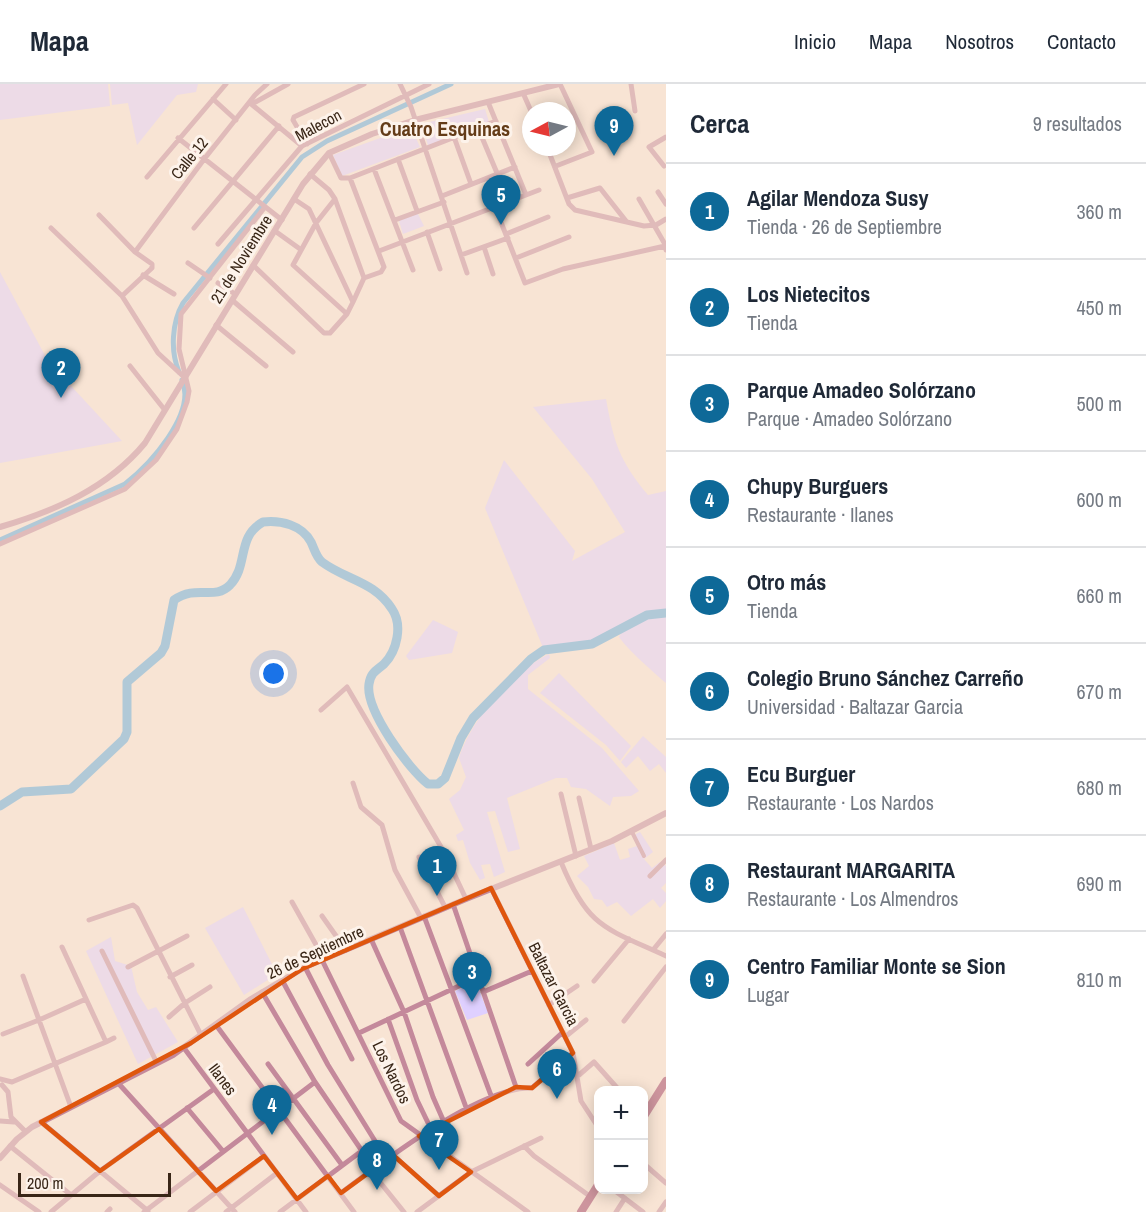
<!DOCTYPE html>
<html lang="es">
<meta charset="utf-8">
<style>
:root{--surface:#fff;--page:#f2f2f3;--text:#1f2937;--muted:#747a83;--line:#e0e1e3;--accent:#0e6998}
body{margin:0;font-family:"Archivo Narrow",sans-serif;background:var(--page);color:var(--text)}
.controls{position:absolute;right:18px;bottom:18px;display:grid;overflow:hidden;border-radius:12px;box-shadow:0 3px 15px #0003}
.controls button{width:54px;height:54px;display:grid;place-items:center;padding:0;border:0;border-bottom:2px solid var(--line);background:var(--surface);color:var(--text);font:30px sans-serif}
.compass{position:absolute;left:522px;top:18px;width:54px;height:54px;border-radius:50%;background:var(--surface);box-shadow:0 3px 15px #0003;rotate:263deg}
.scale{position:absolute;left:18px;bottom:15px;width:153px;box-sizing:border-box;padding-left:6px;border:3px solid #392617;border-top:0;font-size:16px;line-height:21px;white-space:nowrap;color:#392617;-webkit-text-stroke:4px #fdf3eb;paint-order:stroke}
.you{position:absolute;left:274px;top:590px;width:21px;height:21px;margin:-15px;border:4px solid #fff;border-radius:50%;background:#1a73e8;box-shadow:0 0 0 9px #1a73e833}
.badge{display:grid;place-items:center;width:39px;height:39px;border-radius:50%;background:var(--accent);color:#fff;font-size:20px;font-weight:700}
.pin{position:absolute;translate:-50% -50px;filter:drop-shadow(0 2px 3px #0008)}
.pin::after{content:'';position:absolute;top:32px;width:21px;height:18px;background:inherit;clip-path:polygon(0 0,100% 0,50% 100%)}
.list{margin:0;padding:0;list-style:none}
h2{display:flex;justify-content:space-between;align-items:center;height:78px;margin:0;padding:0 24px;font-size:26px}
h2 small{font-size:20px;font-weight:400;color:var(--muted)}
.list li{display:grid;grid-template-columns:39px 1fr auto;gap:18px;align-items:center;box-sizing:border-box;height:96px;padding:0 24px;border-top:2px solid var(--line)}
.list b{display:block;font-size:22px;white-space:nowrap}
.list p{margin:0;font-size:20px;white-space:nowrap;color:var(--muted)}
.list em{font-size:20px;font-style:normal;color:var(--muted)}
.map{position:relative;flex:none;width:666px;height:1128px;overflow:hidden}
header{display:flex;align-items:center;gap:36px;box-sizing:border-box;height:84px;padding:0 30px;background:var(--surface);border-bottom:2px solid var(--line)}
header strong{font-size:28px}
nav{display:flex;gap:33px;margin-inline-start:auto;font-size:21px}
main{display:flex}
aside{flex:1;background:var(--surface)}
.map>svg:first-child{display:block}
</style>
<header>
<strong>Mapa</strong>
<nav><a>Inicio</a><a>Mapa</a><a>Nosotros</a><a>Contacto</a></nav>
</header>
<main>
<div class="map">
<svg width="666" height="1128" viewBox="0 0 666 1128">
<rect width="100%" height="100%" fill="#f8e4d4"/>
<path fill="#dfd0ff" d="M0 0H108L110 22 0 36Z
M110 0H198L196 8 177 11 137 61 128 19 112 21Z
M485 25 489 38 429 64 421 40Z
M411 43 420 63 342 92 333 71Z
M417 128 424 142 403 150 399 137Z
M0 188 48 277 122 357 0 379Z
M606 315C614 359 619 376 648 411L666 407V529L647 531 602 556 544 566 485 424 504 376 575 467 572 477 625 448 592 395 533 323Z
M666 532V599C652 587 629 567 619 553 627 537 650 534 666 532Z
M433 536 458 548 452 569 409 576 406 572Z
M549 570 550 574 528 591V605L602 664 639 707 631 712 613 713 610 722 586 705 571 703 567 694H556L507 714 520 765 508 768 495 727 487 728 505 788 494 793 490 780 481 781 485 794 480 796 470 779 463 756 458 757 456 751 464 746 449 715 460 706 466 693 459 674C471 636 512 588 549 570Z
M559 589 631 662 620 677 606 661 540 609Z
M643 652 666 673V689L659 680 650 687 638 672 626 684 621 678Z
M640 748 653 768 644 775 652 784 660 778 666 782V799L661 804 666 809V817L660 824 653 815 631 832 617 818 607 823 602 816 594 815 588 803 577 792 589 782 584 772 614 759 620 776 630 773 628 765 637 762 636 750Z
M243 823 277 890 244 911 205 844Z
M111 853 115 877 131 882 137 908 148 926 156 923 178 958 138 980 86 867Z
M476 897 488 929 467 936 455 907Z"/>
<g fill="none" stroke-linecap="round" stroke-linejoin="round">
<path stroke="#5ca9dc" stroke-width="5" d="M179 288C170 267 172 238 183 219L302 73 327 57 451 0
M0 456 125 400C149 381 197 330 182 296"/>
<path stroke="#5ca9dc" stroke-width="9" d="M0 722 22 708 71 705 124 655 127 648V598L161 569 165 562 174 516C197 500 214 517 230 501 249 481 236 453 263 438 281 436 302 441 311 458 314 464 316 473 322 478 346 496 374 497 392 525 403 541 397 567 384 580 376 587 371 588 369 600 365 626 408 684 428 700H438L445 694 461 654 473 634 531 575 544 566 592 560 647 531 666 529"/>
<path stroke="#c4899b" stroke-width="4" d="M632 748 644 772"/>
<path stroke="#c4899b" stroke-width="5" d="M400 0 411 23 467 189
M631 0 635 27
M523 9 531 27
M213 15 236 36
M488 18 526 111
M250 19 302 62
M252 20 288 0
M478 44 497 89
M454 53 471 100
M178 54 282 136
M307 60 293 36 294 33 364 0
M547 63 569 120 575 126 644 142 656 141 666 135
M329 69 341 94H350L496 37
M398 75 417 127
M556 82 592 68 560 0
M664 82 649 63 666 53
M374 85 413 186
M310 90 329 106 335 115 364 194
M147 93 226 0
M350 94 384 183 381 188 364 194 353 218
M658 108 666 120
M442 112 515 83
M567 114 600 104 626 137
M335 115 316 139 293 181 347 230
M639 115 666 162
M495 123 525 199 563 185 665 162 666 166
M99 131 135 168 152 180V184L122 212
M395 136 444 118
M51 144 122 212 158 269 184 293
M194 144 279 42
M275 147 300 165
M427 148 440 185
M506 150 548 133
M218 160 302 62 429 0
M484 163 493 190
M379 167 539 106
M135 168 205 74 255 11 267 0
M461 171 508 154
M516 174 569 153
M188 179 210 194
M253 181 324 249H330L347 230 353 218 309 125 294 115
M143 191 174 210
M218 199 235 210
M232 216 293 268
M216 241 266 282
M130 282 164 325
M0 460 125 405 156 376 177 345 187 318 189 307 179 265 181 230 265 123
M321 626 347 603 444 768 466 815
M353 699 361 723 382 741 395 786 421 834
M561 710 576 772
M579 714 591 765
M419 773 445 823
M561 778C588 844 605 844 666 872
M650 792 666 776
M491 804 573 969 581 1017 598 1043
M292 818 324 875
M453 820 516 1003
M322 832 346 866
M424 832 492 1014
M89 836 133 821 137 824 201 951
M400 843 467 1026
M371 855 404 928 433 1013 444 1038
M653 866 666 850
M102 867 157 979
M322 876 401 1037 528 1128
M128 883 187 852
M305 883 352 975
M23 892 39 936 86 915
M170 893 192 881
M594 897 629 855
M262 908 315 998 362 1067
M483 908 532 887
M549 921 577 902
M169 933 185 919 210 903
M388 935 417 1016 431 1045
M624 937 666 883
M216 941 354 1128
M359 949 478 893
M3 950 39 936 71 1023
M565 953 586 936
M106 958 114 954
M184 964 306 1128
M268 980 342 1081
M528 980 563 948
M579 991 594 978 619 1006
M0 995 12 998 106 958 62 863
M119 1000 235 1128
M2 1001 8 1008 11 1033 25 1047
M187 1024 222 1066
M0 1037 14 1038
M41 1038 148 1127
M10 1062 71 1111
M524 1062 534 1072 591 1113
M393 1071 439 1112
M644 1080 666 1099
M371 1087 404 1128
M0 1101 39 1128
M614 1106 643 1128
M341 1109C383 1078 480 1002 532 1004L573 969
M51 1128 100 1087 214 1005
M107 1128 110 1125
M144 1128 315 998
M190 1128 264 1072
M226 1128 277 1089
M280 1128 375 1057 328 981 282 896
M417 1128 471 1088 541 1054
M616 1128 625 1114
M659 1128 666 1118"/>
<path stroke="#c4899b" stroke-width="6" d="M0 443C55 427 108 404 145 359L303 100 329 69 372 50 415 36 559 0
M0 1074 17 1055 32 1043 173 971 251 915 305 883 466 815 612 757 666 729"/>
<path stroke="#9a335c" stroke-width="8" d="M644 1032 666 997
M581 1128 598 1101"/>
</g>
<path d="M0 0H666V1128H0ZM491 804 573 969 532 1004 516 1003 419 1052 471 1088 439 1112 393 1071 341 1109 328 1092 297 1115 264 1072 216 1107 159 1045 100 1087 41 1038 191 959 302 885Z" fill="#f8e4d4" fill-opacity=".55" fill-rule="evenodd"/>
<path fill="none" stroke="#df560d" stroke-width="4.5" stroke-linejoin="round" d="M491 804 573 969 532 1004 516 1003 419 1052 471 1088 439 1112 393 1071 341 1109 328 1092 297 1115 264 1072 216 1107 159 1045 100 1087 41 1038 191 959 302 885Z"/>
<g text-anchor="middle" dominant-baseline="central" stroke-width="6" stroke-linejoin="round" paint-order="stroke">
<g font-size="16" fill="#392617" stroke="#fdf3eb">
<text transform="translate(318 41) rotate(-28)">Malecon</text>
<text transform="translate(189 74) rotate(-51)">Calle 12</text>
<text transform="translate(241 175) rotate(-58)">21 de Noviembre</text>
<text transform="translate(315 868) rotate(-25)">26 de Septiembre</text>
<text transform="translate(554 900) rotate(63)">Baltazar Garcia</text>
<text transform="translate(392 988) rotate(64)">Los Nardos</text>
<text transform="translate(223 995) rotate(53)">Ilanes</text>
</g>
<g font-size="20" font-weight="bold" fill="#643c18" stroke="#fdf3eb">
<text x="445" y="44">Cuatro Esquinas</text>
</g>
</g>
</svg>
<div class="controls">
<button>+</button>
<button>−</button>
</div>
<svg class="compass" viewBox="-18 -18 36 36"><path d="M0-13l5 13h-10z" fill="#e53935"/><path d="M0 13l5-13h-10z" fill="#747a83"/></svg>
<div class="scale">200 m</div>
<div class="you"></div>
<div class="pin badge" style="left:437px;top:812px">1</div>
<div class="pin badge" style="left:61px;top:314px">2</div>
<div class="pin badge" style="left:472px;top:918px">3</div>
<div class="pin badge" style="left:272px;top:1051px">4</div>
<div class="pin badge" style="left:501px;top:141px">5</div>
<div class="pin badge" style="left:557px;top:1015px">6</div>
<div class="pin badge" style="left:439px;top:1086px">7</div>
<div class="pin badge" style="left:377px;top:1106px">8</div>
<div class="pin badge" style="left:614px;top:72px">9</div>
</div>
<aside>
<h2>Cerca<small>9 resultados</small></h2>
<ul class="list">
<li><span class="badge">1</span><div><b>Agilar Mendoza Susy</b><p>Tienda · 26 de Septiembre</p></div><em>360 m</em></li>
<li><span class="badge">2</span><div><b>Los Nietecitos</b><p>Tienda</p></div><em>450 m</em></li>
<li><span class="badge">3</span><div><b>Parque Amadeo Solórzano</b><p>Parque · Amadeo Solórzano</p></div><em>500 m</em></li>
<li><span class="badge">4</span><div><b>Chupy Burguers</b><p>Restaurante · Ilanes</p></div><em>600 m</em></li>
<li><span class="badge">5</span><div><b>Otro más</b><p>Tienda</p></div><em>660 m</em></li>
<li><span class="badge">6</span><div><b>Colegio Bruno Sánchez Carreño</b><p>Universidad · Baltazar Garcia</p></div><em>670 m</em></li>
<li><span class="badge">7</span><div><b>Ecu Burguer</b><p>Restaurante · Los Nardos</p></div><em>680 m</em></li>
<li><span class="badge">8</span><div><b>Restaurant MARGARITA</b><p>Restaurante · Los Almendros</p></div><em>690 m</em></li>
<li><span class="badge">9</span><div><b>Centro Familiar Monte se Sion</b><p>Lugar</p></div><em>810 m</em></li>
</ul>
</aside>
</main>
